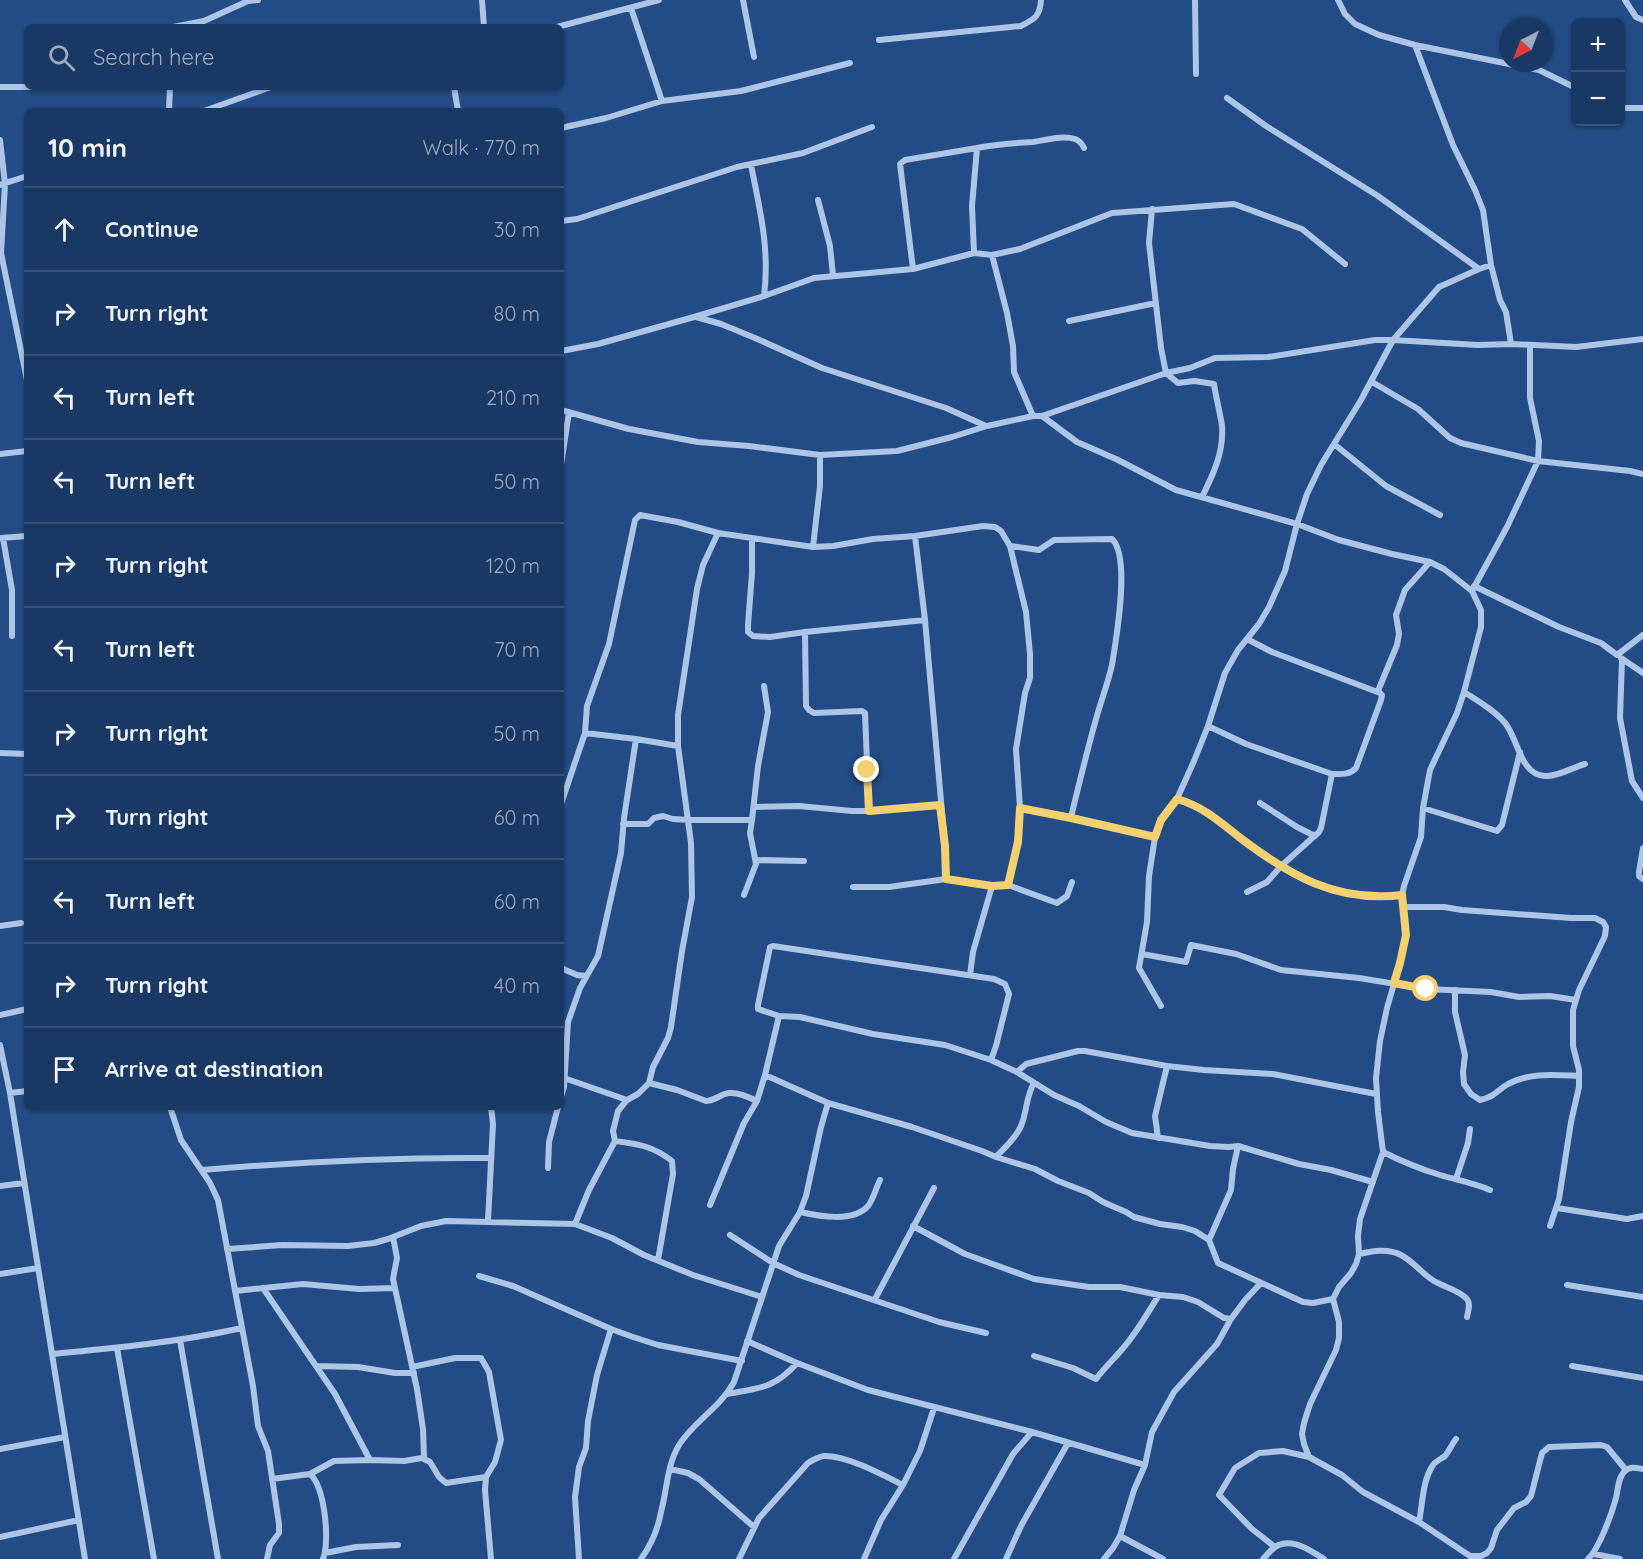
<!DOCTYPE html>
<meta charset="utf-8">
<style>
:root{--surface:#1a3864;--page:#233f6a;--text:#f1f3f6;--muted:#9facbf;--line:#385278}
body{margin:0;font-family:Quicksand,sans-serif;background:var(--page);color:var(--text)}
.controls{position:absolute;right:18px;top:18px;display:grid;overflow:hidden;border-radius:9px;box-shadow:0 2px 4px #0004}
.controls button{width:54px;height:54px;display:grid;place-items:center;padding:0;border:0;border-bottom:2px solid var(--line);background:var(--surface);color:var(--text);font:30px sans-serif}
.compass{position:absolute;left:1499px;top:18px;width:54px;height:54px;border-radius:50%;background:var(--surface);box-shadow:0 2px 4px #0004;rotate:222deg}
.stop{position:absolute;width:18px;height:18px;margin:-14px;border:4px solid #f3d170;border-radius:50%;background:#fff}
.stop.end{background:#f3d170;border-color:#fff;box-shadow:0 2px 6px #0008}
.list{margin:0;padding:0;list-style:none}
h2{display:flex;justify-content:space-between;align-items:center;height:78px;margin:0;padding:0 24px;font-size:26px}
h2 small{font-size:20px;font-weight:400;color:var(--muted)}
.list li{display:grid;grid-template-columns:39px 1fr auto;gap:18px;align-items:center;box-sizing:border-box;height:84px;padding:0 24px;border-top:2px solid var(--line)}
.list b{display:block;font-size:22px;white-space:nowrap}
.list em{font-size:20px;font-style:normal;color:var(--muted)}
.icon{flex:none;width:33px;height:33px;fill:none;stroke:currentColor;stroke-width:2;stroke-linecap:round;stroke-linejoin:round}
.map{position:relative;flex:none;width:1643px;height:1559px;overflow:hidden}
.search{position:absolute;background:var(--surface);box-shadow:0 2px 4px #0004;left:24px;top:24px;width:540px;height:66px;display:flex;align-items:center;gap:15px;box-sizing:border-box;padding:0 21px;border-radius:9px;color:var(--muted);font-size:22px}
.panel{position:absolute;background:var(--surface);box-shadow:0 2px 4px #0004;left:24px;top:108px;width:540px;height:1002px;border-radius:9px}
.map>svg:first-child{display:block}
</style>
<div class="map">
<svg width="1643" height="1559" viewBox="0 0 1643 1559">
<rect width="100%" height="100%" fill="#234b85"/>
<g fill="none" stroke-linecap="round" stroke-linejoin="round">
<path stroke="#adc6e8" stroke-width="6" d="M482 0 484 27
M743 0 754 57
M1195 0 1196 74
M1338 0 1345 14 1355 24 1379 35 1415 45 1539 70 1576 88
M1625 0 1636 17 1643 20
M631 8 662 101
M173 27 204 21 248 1 258 0
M557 27 659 0
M879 40 1021 26C1035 19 1040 16 1041 0
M1415 45 1453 145 1475 190 1483 210 1491 265 1500 300 1506 312 1511 344
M0 87H48
M454 87 458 111
M1227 98 1266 126 1378 196 1479 269
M1620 108H1643
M169 111 170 87
M204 111 271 87
M561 128 606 118 662 101 741 91 850 63
M0 140 5 184 1 253 27 380
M751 165C760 210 770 250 764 296
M0 185 27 176
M818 200 830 246 833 276
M1152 209 1149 243 1161 348 1166 373 1178 383 1195 381 1214 384C1216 398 1220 412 1222 426 1224 452 1213 475 1202 497
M561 221 577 219 737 167 803 153 872 127
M974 253 972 206 977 148C996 144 1014 143 1033 142 1046 140 1063 135 1075 139 1080 141 1082 143 1084 148
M992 255 1007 313 1013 346 1014 372 1033 416
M913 269 900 164 905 160 977 148
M696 317 721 324 755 338 822 368 946 408 986 426
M1069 321 1156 303
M561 351 598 344 694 317 764 296 814 278 913 269 974 253 992 255 1020 249 1112 213 1234 204 1302 229 1345 264
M1372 382 1418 409 1450 438 1461 443 1538 461 1630 471 1643 474
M561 410 629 429 698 442 749 446 820 455 897 451 952 437 987 426 1033 416H1042L1166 373 1190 368 1215 358 1268 357 1375 340H1393L1478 345 1511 344 1576 347 1643 339
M1042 416 1077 442 1116 459 1176 490 1297 524 1339 540 1392 554 1430 562 1444 569 1472 591 1481 610V627L1464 692 1457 713 1430 770 1423 808 1421 837 1404 886 1402 895 1406 935 1400 963 1387 1008 1380 1041 1376 1078 1378 1112 1383 1152 1360 1219 1358 1236 1359 1254 1356 1264 1351 1273 1339 1287 1333 1299 1339 1322V1338L1336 1350 1310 1404 1304 1423 1302 1434 1304 1444 1309 1457
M1334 444 1386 486 1440 515
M0 454 27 451
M561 465 569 412
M915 536 925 620
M1 538 27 536
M3 538 12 590V636
M752 538V573L748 625V632L753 636 770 637 805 632 925 620 945 846 946 879
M1010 546 1039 550 1054 540 1112 539C1131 557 1116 640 1112 665 1108 683 1101 701 1096 719 1087 751 1079 784 1071 817
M813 547 820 486V455
M1474 586 1559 627 1601 643 1617 655 1643 635
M1472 591 1507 527 1538 461 1539 441 1530 398V346
M805 632 806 706 809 710 814 713 862 711 865 713 869 811
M1621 658 1643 673
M1622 659 1620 718 1632 781 1643 798
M1378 691 1397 645 1399 634 1396 615 1405 590 1430 562
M1464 692C1478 701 1494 710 1505 723 1518 738 1520 775 1545 776 1558 777 1573 767 1585 764
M1208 726 1246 744 1332 774C1341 774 1350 775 1356 768L1381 700 1382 695 1380 693 1272 652 1247 639
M585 733 636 739 678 746
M0 753 27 754
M1177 799C1204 806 1221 823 1242 839 1292 876 1338 903 1402 895
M1260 803 1297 827 1315 836
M561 804 585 733 587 706 609 644 635 520 640 515 678 522 718 533 813 547 833 546 873 539 915 536 983 526 995 527 1001 531 1010 546 1026 612 1030 654V678L1025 693 1016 749 1020 808 1018 842 1008 885 992 886 973 952 970 975
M754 807 799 806 852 811H869L940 805
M1020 808 1071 817 1155 837
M1423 808 1497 831 1502 825 1520 752
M623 824H648L654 818 663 816 673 819 689 820H752L758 766 768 712 764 686
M1643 848 1639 872V876L1643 879
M756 860 804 861
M1008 885 1057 903 1067 896 1072 882
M853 887H889L946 879 992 886
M1247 892 1267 882 1281 866 1319 832 1321 828 1332 774
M744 895 756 864 750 833 752 820
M1404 907H1444L1462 910 1571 918H1595L1603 922 1606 927 1605 936 1579 990 1573 1010V1046L1579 1070V1087L1571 1122 1559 1199 1550 1226
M0 926 21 923
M1142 954 1186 962 1191 945 1236 954 1281 970 1359 978 1426 989 1491 992 1519 997 1550 996 1576 1000
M561 968 577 975 586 976
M1455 990V1012L1465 1055 1463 1072 1464 1084 1471 1094 1480 1100C1495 1097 1496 1091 1508 1084 1530 1072 1555 1075 1579 1076
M1161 1006 1139 968 1147 922 1149 876 1155 837 1161 820 1177 799 1194 761 1208 726 1225 673 1238 650 1259 624 1269 607 1285 571 1297 524 1307 494 1321 465 1361 400 1393 340 1439 287 1479 269 1491 265
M0 1015 27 1009
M0 1045 10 1093 85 1559
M991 1060 996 1046 1009 994 1005 984 994 979C920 968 846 957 773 946L770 947 758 1005V1009L779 1016 800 1017 873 1034 945 1045 991 1060 1017 1072 1054 1095 1079 1106 1106 1122 1132 1133 1210 1146 1229 1147 1238 1146 1299 1164 1331 1170 1373 1182
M1017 1072 1026 1064 1078 1051H1085L1167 1066 1204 1070 1273 1074 1376 1094
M765 1075 779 1016
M564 1078 627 1100
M649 1083 677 1090 706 1101C714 1101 721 1094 729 1093 738 1092 749 1097 757 1101
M10 1093 27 1091
M561 1097 564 1087 568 1022 580 988 598 956 621 853 624 818 636 739
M170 1107 181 1140 210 1183 218 1200 253 1386 258 1426 268 1451 279 1524V1533L270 1545 267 1559
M1158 1138 1155 1116 1167 1066
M615 1141C638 1144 653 1146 672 1161L673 1174 658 1260
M1238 1146 1233 1169 1231 1190 1209 1240 1218 1263 1303 1302 1313 1303 1333 1299
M1383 1152C1401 1161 1420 1169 1440 1175 1457 1180 1474 1183 1490 1190
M996 1157 1035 1169 1058 1181 1089 1193 1103 1202 1126 1212 1134 1217 1160 1224 1182 1227 1195 1231 1209 1240
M548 1168 549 1142 558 1107
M202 1170C298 1162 395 1157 491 1158
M1456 1179 1468 1143 1470 1129
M0 1186 24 1183
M710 1205 744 1123 757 1101 765 1075 828 1103 912 1127 982 1151 996 1157C1005 1147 1016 1138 1021 1126 1027 1112 1026 1096 1034 1083
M1557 1208 1627 1219 1643 1216
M800 1212C818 1216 853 1223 868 1206 873 1200 876 1188 880 1180
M488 1221 493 1124 491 1107
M575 1224 589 1190 615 1141 613 1131 618 1111 627 1100 638 1094 649 1083 653 1067 668 1038 671 1027 682 951 692 897 691 843 678 746V715L697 589 703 565 718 533
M913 1226 965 1254 1034 1279 1089 1287H1120L1159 1295 1183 1297 1198 1302 1224 1318 1231 1319
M730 1235 773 1263 799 1275 939 1322 986 1333
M393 1237 397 1258 393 1279 417 1389 423 1429 424 1458
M227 1249 282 1245 348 1246 374 1243 388 1239 421 1226 446 1221 575 1224 612 1238 644 1255 693 1275 762 1297
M1359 1254C1372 1251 1388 1248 1401 1255 1413 1261 1422 1274 1434 1281 1442 1286 1461 1291 1467 1299 1471 1304 1468 1311 1467 1317
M0 1274 38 1268
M479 1276 513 1286 611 1329 633 1337 658 1345 742 1361
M1567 1285 1643 1297
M263 1288 335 1394 370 1460
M235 1291 303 1284 359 1289 395 1288
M875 1299 934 1188
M180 1340 218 1559
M747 1341 797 1363 868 1390 1032 1432 1145 1465
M117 1348 154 1559
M52 1354C116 1348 179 1342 242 1328
M1034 1356 1073 1368 1096 1379C1105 1367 1115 1358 1124 1347 1138 1331 1148 1312 1159 1295
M317 1366 358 1367 395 1373H414
M1572 1366 1643 1378
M412 1367 455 1358H481L489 1372 501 1440 495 1462 486 1477 485 1490 491 1559
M727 1394C759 1388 774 1389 797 1363
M0 1449 65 1437
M670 1469 688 1473 699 1479 754 1527
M310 1474 334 1461 370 1460 404 1461 422 1458 430 1462 439 1477 446 1483 486 1477
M272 1479 310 1474C325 1487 330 1542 323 1559
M1419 1522C1423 1502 1422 1482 1433 1465 1436 1461 1441 1459 1445 1456 1449 1451 1452 1444 1456 1439
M1120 1536 1163 1559
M0 1537 79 1520
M1275 1547 1252 1529 1219 1495 1235 1468 1259 1453 1283 1451 1309 1457 1342 1475 1363 1492 1419 1522 1470 1556 1472 1559
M325 1553 356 1547 398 1545
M1594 1554 1620 1559
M1470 1556H1481L1487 1553 1491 1548 1497 1530 1514 1508 1526 1502 1531 1496 1542 1453 1549 1447 1601 1445 1607 1447 1626 1470
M579 1559 575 1497 579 1467 586 1448 588 1421 597 1375 611 1329
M641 1559C651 1545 658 1529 661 1512 667 1490 667 1465 679 1445 694 1421 720 1408 734 1382L779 1246 800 1212 806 1196 821 1127 828 1103
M739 1559 759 1518 808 1463C813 1460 819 1456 825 1456 848 1456 883 1475 903 1485
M864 1559 881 1520 903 1485 920 1451 934 1408
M954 1559 1013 1454 1032 1432
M1006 1559 1021 1526 1068 1443
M1104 1559 1113 1548 1120 1536 1134 1490 1145 1465 1152 1432 1174 1392 1217 1344 1231 1319 1245 1300 1261 1283
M1263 1559C1268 1554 1274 1545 1282 1544 1296 1540 1313 1552 1324 1559
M1588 1559C1599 1549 1612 1513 1616 1498 1618 1490 1618 1477 1625 1471 1630 1466 1637 1468 1643 1469"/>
</g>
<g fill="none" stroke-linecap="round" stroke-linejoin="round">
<path stroke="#f3d170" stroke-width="8" d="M867 770 869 811 940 805 945 846 946 879 992 886 1008 885 1018 842 1020 808 1071 818 1155 837 1161 820 1177 799C1202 806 1219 821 1239 837 1289 875 1336 903 1402 895L1406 935 1400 963 1394 983 1426 989"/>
</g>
</svg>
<div class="controls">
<button>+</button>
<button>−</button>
</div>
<svg class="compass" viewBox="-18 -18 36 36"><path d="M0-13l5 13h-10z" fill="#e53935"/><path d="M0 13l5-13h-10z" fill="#9facbf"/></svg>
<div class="stop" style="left:1426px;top:989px"></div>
<div class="stop end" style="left:867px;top:770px"></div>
<div class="search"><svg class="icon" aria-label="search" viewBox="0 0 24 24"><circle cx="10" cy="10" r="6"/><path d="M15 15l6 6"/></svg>Search here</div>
<section class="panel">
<h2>10 min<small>Walk · 770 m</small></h2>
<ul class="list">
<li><svg class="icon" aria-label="ahead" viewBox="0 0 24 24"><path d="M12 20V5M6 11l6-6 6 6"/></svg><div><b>Continue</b></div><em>30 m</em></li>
<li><svg class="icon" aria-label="right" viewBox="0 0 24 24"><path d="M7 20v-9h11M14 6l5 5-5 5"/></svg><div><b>Turn right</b></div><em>80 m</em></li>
<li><svg class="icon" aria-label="left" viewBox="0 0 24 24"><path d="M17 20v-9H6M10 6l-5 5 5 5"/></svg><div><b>Turn left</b></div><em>210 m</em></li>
<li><svg class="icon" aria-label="left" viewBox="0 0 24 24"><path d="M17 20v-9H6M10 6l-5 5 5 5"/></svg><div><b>Turn left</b></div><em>50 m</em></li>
<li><svg class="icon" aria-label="right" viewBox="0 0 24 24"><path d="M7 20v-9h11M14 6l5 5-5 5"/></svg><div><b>Turn right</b></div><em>120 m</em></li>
<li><svg class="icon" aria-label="left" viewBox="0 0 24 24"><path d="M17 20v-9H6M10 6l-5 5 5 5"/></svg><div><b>Turn left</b></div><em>70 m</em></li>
<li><svg class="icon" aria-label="right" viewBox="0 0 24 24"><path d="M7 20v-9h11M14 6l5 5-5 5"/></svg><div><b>Turn right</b></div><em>50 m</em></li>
<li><svg class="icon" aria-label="right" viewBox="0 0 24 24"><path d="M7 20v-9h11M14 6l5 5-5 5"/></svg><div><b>Turn right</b></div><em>60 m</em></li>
<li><svg class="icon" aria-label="left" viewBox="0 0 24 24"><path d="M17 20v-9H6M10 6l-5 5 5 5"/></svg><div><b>Turn left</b></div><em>60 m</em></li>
<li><svg class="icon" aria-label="right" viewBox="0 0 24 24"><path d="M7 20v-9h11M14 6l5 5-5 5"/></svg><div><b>Turn right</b></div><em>40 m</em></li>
<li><svg class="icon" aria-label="arrive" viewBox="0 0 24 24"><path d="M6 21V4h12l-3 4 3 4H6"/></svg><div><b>Arrive at destination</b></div></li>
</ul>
</section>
</div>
